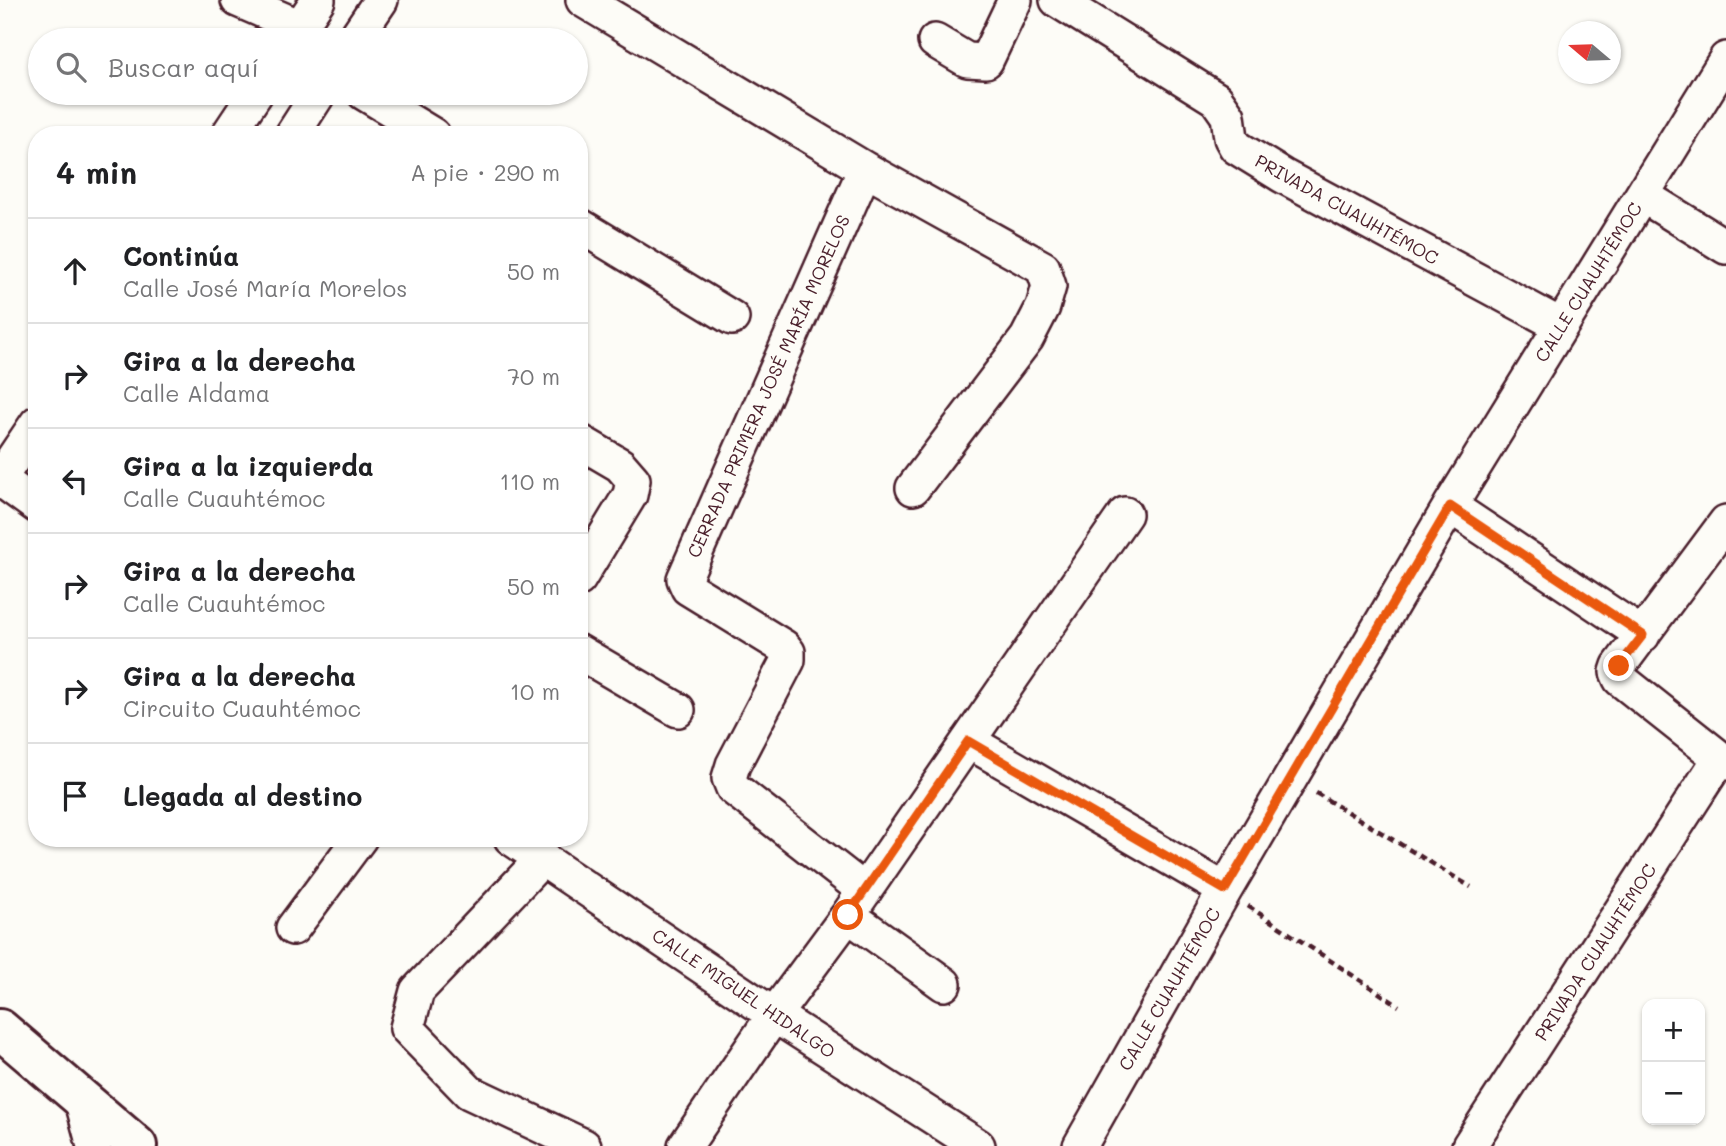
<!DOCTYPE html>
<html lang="es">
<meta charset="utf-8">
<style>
:root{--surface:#fff;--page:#f2f2f2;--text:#202124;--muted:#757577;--line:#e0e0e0}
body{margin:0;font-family:Mali,sans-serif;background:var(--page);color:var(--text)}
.controls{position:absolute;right:21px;bottom:21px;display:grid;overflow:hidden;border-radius:14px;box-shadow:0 2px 5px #0004}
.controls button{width:63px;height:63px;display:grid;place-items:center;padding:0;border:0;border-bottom:2px solid var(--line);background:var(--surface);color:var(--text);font:35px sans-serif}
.compass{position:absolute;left:1558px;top:21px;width:63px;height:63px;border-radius:50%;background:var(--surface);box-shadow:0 2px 5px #0004;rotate:289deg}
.stop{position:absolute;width:21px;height:21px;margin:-16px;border:5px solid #ea580c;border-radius:50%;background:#fff}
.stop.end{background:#ea580c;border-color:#fff;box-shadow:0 2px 7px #0008}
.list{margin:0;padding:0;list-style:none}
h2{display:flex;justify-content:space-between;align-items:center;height:91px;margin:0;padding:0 28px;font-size:30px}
h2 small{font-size:23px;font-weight:400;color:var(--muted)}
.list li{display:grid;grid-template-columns:46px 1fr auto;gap:21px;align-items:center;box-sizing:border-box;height:105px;padding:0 28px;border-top:2px solid var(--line)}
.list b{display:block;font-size:26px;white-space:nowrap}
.list p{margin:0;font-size:23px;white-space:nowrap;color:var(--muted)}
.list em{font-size:23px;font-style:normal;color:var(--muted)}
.icon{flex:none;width:38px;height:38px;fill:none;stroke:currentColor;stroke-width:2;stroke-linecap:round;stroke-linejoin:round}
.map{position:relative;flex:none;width:1726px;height:1146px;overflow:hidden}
.search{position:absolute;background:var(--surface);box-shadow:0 2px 5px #0004;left:28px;top:28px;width:560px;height:77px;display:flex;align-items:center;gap:18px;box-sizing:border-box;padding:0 24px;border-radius:38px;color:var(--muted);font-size:26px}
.panel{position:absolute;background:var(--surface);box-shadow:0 2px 5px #0004;left:28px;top:126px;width:560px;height:721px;border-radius:28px}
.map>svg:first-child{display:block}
</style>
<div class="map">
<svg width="1726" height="1146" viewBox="0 0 1726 1146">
<rect width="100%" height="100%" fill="#fdfcf7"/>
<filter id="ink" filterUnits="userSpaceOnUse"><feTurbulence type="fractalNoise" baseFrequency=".0143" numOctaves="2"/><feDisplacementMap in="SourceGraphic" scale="14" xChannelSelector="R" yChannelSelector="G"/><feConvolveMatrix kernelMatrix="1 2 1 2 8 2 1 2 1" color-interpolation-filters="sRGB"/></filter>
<g filter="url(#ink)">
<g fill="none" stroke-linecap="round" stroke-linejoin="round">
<g stroke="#4a1f2b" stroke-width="38">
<path id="minor" d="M238 0 300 27
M583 0 865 169 1043 268 1049 286 1043 307 1027 338 913 488
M1057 0 1216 99 1228 116 1231 138 1236 147 1283 176 1560 325
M291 40 318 0
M354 40 381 0
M935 41 967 60 986 61 1015 0
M364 93 433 135
M228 135 256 93
M292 135 319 93
M865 169 684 579 688 588 784 647 788 652V660L733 765 729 778 733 788 865 891
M1642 195 1726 247
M579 225 732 318
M579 441 620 465 633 480 630 495 579 579
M0 478 37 423
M0 479 37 506
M1450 506 1643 635
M1726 522 1619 666 1617 672 1620 679 1726 763
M579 652 678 710
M968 741 1225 890
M511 838 774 1015 978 1146
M543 858 417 991 407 1028 469 1092 584 1146
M848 915 944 984
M293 928 360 838
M81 1098 94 1146
M685 1146 774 1015 848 915 1125 514
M1080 1146 1225 890 1450 506 1726 59
M1469 1146 1720 758"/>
</g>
<g stroke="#4a1f2b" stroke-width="44">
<path id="major" d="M0 1029 137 1146"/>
</g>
<path stroke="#4a1f2b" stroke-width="4.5" stroke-dasharray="7 5" stroke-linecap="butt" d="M1316 793 1471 887
M1248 906 1399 1006"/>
<use href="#minor" stroke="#fdfcf7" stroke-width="33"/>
<use href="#major" stroke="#fdfcf7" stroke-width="38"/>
</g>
</g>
<g fill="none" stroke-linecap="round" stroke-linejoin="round" filter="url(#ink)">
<path stroke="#ea580c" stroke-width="9" d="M848 915 968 741 1225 890 1450 506 1643 635 1619 666"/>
</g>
<g text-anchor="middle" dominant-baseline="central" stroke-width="5" stroke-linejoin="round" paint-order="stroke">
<g font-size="18" fill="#4a1f2b" stroke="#fdfcf7">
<text transform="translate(1347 209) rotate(29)">PRIVADA CUAUHTÉMOC</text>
<text transform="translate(1588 282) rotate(-58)">CALLE CUAUHTÉMOC</text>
<text transform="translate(768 386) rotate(-66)">CERRADA PRIMERA JOSÉ MARÍA MORELOS</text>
<text transform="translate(1595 952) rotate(-57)">PRIVADA CUAUHTÉMOC</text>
<text transform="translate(1169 989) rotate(-60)">CALLE CUAUHTÉMOC</text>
<text transform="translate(744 993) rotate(34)">CALLE MIGUEL HIDALGO</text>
</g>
</g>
</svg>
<div class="controls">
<button>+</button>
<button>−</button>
</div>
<svg class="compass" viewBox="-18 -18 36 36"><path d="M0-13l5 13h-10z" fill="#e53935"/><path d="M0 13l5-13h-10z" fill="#757577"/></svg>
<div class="stop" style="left:848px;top:915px"></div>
<div class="stop end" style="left:1619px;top:666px"></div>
<div class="search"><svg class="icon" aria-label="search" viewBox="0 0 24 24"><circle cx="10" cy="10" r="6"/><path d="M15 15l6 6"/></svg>Buscar aquí</div>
<section class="panel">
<h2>4 min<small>A pie · 290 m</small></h2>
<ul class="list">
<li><svg class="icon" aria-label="ahead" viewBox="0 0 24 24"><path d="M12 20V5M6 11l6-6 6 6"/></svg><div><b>Continúa</b><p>Calle José María Morelos</p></div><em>50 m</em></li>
<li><svg class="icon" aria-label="right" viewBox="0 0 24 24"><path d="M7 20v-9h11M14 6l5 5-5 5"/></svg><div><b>Gira a la derecha</b><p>Calle Aldama</p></div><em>70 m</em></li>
<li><svg class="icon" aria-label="left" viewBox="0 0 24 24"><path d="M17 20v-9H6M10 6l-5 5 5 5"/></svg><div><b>Gira a la izquierda</b><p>Calle Cuauhtémoc</p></div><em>110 m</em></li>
<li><svg class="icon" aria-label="right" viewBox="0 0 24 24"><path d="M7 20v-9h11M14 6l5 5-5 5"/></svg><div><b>Gira a la derecha</b><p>Calle Cuauhtémoc</p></div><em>50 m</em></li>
<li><svg class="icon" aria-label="right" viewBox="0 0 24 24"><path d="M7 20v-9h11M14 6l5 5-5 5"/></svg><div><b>Gira a la derecha</b><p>Circuito Cuauhtémoc</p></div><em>10 m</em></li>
<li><svg class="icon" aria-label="arrive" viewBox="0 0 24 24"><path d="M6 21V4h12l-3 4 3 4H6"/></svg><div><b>Llegada al destino</b></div></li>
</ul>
</section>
</div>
